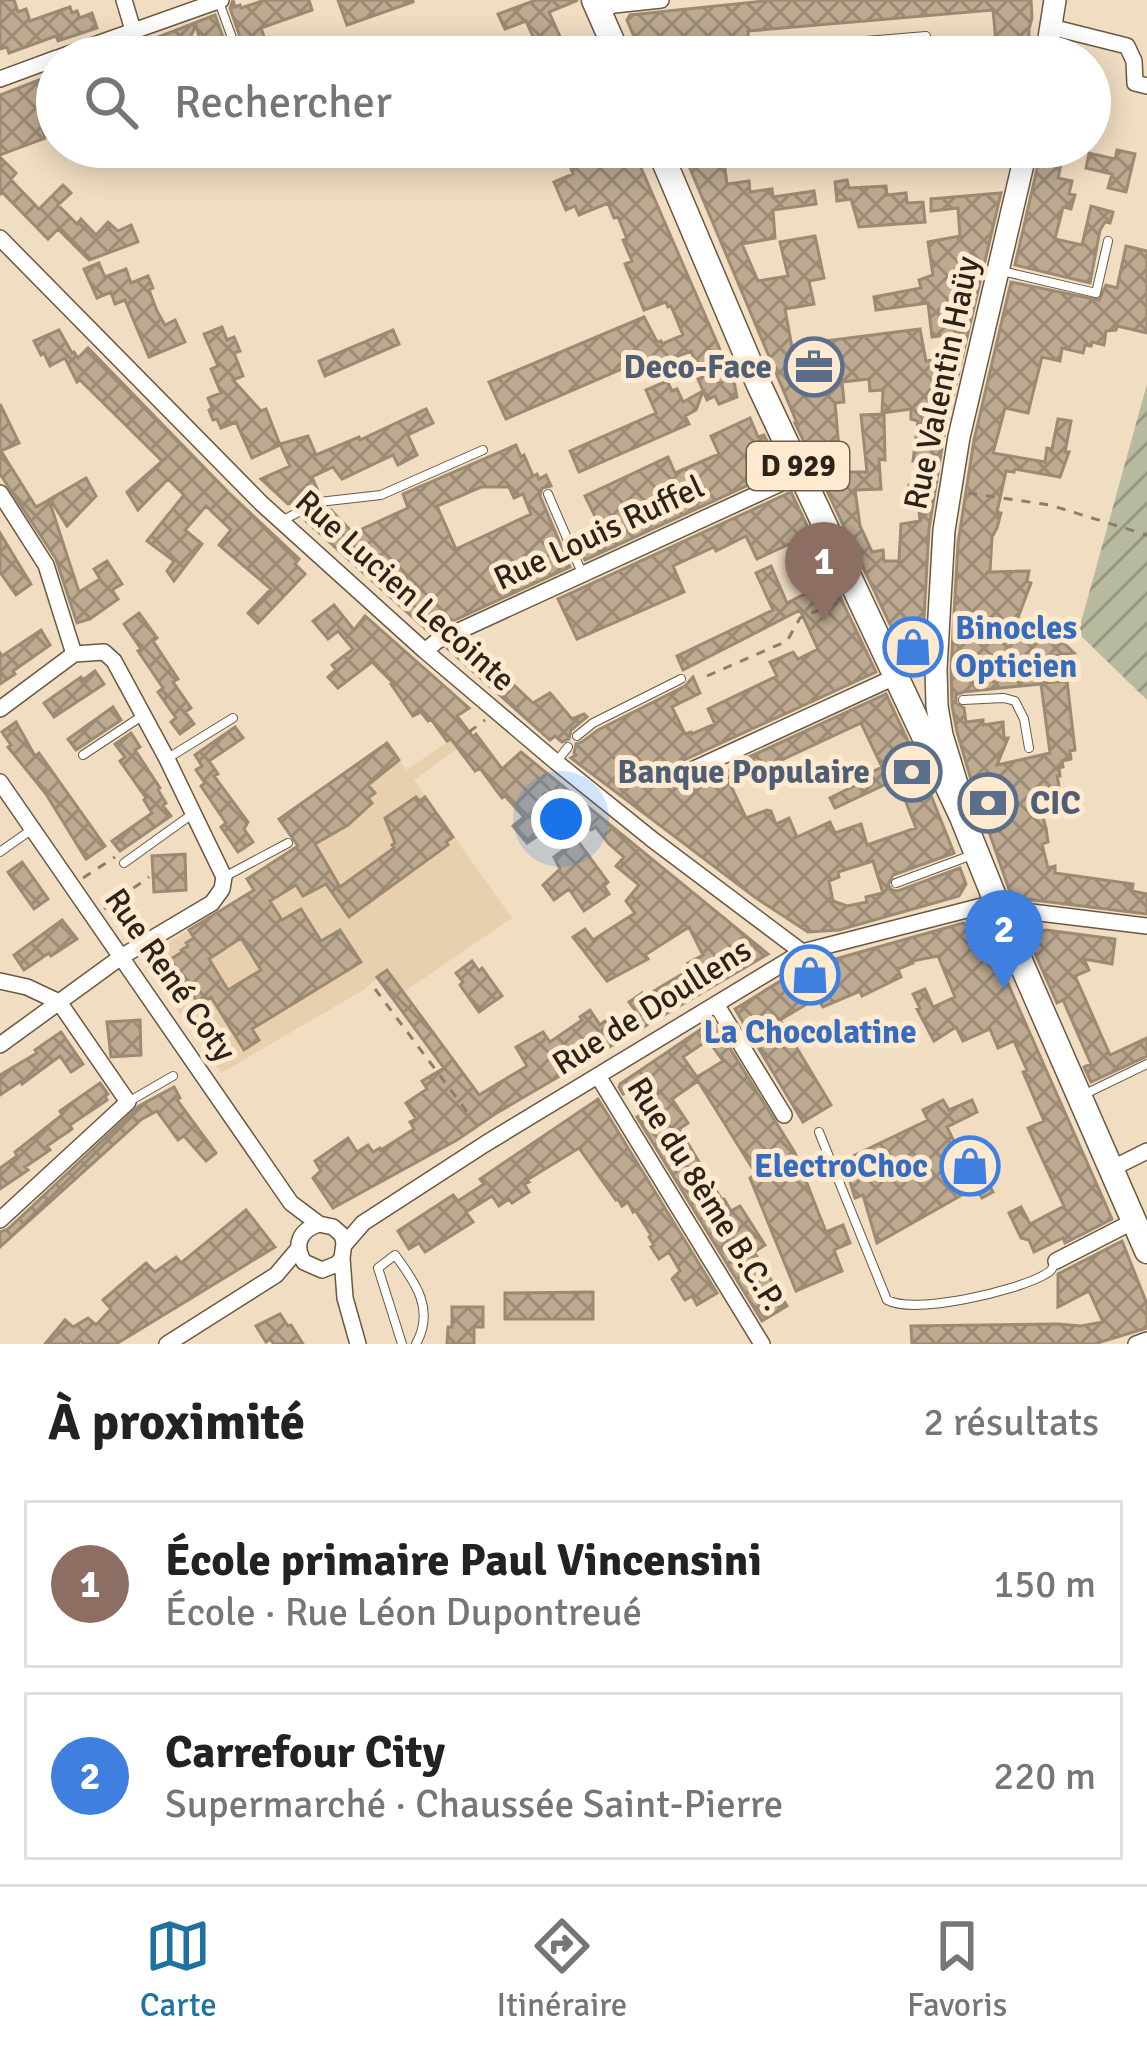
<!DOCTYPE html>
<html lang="fr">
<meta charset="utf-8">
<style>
:root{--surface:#fff;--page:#f2f2f2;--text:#222;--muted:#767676;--line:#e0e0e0;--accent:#1f71a2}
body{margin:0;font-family:Signika,sans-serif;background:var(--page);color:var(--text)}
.you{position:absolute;left:561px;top:819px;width:42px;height:42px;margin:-30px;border:9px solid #fff;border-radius:50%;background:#1a73e8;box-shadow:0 0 0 18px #1a73e833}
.badge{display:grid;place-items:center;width:78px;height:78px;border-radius:50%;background:var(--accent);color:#fff;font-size:39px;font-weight:700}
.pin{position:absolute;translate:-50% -99px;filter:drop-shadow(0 3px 6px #0008)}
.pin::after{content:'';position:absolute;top:63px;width:42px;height:36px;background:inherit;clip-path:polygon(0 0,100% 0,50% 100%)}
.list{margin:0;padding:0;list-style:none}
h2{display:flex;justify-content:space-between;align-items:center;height:156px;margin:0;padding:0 48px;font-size:51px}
h2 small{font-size:39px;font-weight:400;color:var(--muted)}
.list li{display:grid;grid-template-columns:78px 1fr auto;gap:36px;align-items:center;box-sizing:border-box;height:168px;margin:0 24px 24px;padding:0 24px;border:3px solid var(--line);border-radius:0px}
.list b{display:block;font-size:45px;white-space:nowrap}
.list p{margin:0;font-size:39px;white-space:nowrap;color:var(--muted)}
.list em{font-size:39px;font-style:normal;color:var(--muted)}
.icon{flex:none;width:66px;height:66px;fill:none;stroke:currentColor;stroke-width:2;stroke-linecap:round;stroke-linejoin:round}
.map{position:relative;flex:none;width:1147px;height:1344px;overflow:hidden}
.search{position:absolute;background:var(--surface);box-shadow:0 6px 30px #0003;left:36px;right:36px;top:36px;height:132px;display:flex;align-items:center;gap:30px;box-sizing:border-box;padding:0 42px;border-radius:66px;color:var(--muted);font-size:45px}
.sheet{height:540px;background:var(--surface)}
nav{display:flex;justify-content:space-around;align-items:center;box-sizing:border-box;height:168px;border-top:3px solid var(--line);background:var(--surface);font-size:33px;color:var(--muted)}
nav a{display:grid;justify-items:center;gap:6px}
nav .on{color:var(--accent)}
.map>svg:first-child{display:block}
</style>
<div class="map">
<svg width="1147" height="1344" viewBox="0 0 1147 1344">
<defs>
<pattern id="garden-furrows" width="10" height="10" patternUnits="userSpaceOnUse" patternTransform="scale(3)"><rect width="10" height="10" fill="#b8ba9f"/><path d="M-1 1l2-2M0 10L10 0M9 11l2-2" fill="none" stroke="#969781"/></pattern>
<pattern id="building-cross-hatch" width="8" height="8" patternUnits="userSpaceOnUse" patternTransform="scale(3)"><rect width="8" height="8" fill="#bdaa91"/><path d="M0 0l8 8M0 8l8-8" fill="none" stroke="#9a8a76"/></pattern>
</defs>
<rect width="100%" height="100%" fill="#f1ddc2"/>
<path fill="#e8d0ae" d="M463 731 469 740 414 780 512 918 404 992 387 970 365 989 221 1073 149 968 150 957 156 950 306 859 282 822 397 757 407 770Z"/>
<path fill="url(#garden-furrows)" d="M1147 384V700L1078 633Z"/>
<path fill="url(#building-cross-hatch)" stroke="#9d8a72" stroke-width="3" fill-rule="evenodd" d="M0 0H14L18 12 26 9 30 21 70 7 72 13 77 11 80 18 92 13 97 28 58 41 56 36 9 53 7 47 0 49Z
M233 0 235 7 240 5 241 8 265 0H309L312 10 261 28 270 54 247 57 230 8Z
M338 0H413V2L347 25Z
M536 0H578L549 12 567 52 587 44 592 57H542L526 21 505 29 498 14Z
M774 0H1031L1032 18 1029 29V57H1003L1002 52 997 53 993 10 748 31 749 52 712 57H699L698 46 692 45 651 48 641 53 627 20 630 15Z
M215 15 230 57H219L213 39 201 44 196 25 181 57H107Z
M57 73V111L39 118 45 138 0 155V95Z
M593 147 607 149 632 147 734 382 737 397 719 404 715 396 707 400 698 379 702 377 691 351 651 368 647 358 506 419 489 382 644 317 657 342 661 341 662 344 683 335 671 306 668 307 666 302 644 310 625 264 632 261 623 240 627 239 618 217 614 218 608 203 579 215 575 206 566 210 554 182 573 174 571 169 579 165 577 162 596 154Z
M681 147H722L727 184 749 181 750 192 772 189 773 197 814 191 816 204 773 210 775 238 742 244 758 281 788 276 780 242 815 236 824 278 809 281 814 304 785 309 795 364 820 361 817 342 920 329 926 361 954 357 960 333 932 337 928 303 876 310 874 297 921 288 919 280 933 275 928 242 960 236 958 208 931 211V199L1001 193 944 435 929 529 922 654 905 656 795 423H797ZM869 379 870 391 883 390 882 413 911 409V419L918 421 913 461H917L914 485H909L908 498 918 499 920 521 901 524 899 561H884L883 550 872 552 860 526 855 490 881 489 879 459 885 460 884 414 861 415 867 472H841L833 451 839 449 835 403 844 402 842 382Z
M1042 147H1061L1059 154 1063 155 1058 178 1072 181 1069 194 1075 195 1071 209 1063 207 1055 239 1082 245 1091 206 1113 212 1110 223 1105 222 1100 230 1090 283 1015 265Z
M1117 150 1135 154 1126 192 1108 188 1112 174 1086 168 1089 153 1115 159Z
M0 157 16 173 11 179 13 182 39 209 63 185 71 193 58 205 77 224 81 219 96 235 108 222 118 231 131 225 138 242 89 260 58 229 48 239 2 192 0 194Z
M847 180 849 188 886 186 887 195 906 193 907 203 923 202 925 222 859 227 851 199 837 201 835 182Z
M1126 246 1147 251V333L1117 326 1116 330 1106 331 1104 345 1092 342 1091 346 1085 345 1083 353 1062 348 1060 361 1042 357 1028 413 1005 408 993 453 1045 462 1047 448 1052 449 1058 419 1071 421 1065 452H1069L1060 477 1015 469 1014 472 1006 471 997 512 1001 513 997 528 992 537 990 572 1029 571 1027 581 1031 583 1014 628 1050 630 1074 653 1040 657 1043 683 1067 681 1075 750 1070 751 1071 759 1062 761 1063 767 1059 768 1060 776H1057L1059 786 1036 792 1046 828 1048 842 1042 844 1048 868 1055 866V873L1133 884 1132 891 1147 894V914L1017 898 1010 892 972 783 957 732 952 705 951 669 958 543 974 440 1011 282 1099 300 1106 285 1117 288ZM1041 684 1050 753 997 765 1008 738H1004L1003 722 983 725V720L966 722 964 708 956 703V695L963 692Z
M99 263 105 277 126 269 131 283 148 276 153 288 149 290 157 311 165 325 175 320 185 342 149 357 125 300 115 304 111 292 97 298 84 269Z
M222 327 227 340 234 337 240 351 234 353 243 376 233 380 261 411 266 409 280 445 252 458 236 422 221 428 217 419 213 420 209 410 212 408 208 398 221 393 211 369 218 366 204 334Z
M59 330 72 353 74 352 78 358 88 348 229 493 299 559 295 564 305 574 258 623 248 613 271 589 219 545 231 530 206 506 185 530 202 544 174 581 167 571 174 561 147 541 184 495 168 479 138 510 127 492 162 461 80 380 77 382 65 358 50 366 44 353 41 355 34 341Z
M393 330 399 344 325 376 319 361Z
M667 381 672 391 677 389 683 402 703 391 696 410 685 416 689 424 579 472 570 451 656 413 646 390Z
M0 404 19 443 1 451 36 507 49 500 79 592 100 579 94 569 107 561 122 584 112 590 118 599 90 619 77 623 56 559 0 474Z
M426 409 433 423 408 435 417 455 398 465 393 455 342 479 333 467 312 477 318 491 298 503 288 504 261 479 290 466 280 444 308 436 316 455 359 437 360 440Z
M750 418 758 437 764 435 781 470 585 560 576 539 601 528 585 496 668 457 675 473 719 454 711 436Z
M516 445 521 457 524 455 533 476 537 474 539 479 546 475 551 486 542 488 540 496 570 567 429 632 304 519 321 510 327 513 331 510 353 533 408 508 403 494ZM481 487H509L514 498 523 494 531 514 456 549 437 506Z
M86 478 96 496 67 526 50 499Z
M791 492 811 534 757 559 746 536 716 551 714 547 673 566 684 592 577 639 558 599Z
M0 533 31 584 16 595 0 572Z
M771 566 787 603 832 580 876 672 682 761 684 775 693 787 751 760 749 757 886 694 916 758 954 853 893 875 888 885 892 890 898 891 960 868 966 884 959 896 839 930 808 932 756 898 571 758 576 755 574 753 576 744 582 742 598 730 685 686 693 677 700 693 672 707 685 734 691 732 692 734 715 724 708 709 777 676 770 662 793 652 798 659 818 649 800 610 683 670 677 656 773 610 756 573ZM861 723 882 767 866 775 868 779 830 798 835 808 897 779 916 828 867 845 861 824 835 833 830 822 797 837 789 818 776 824 771 811 767 810 746 818 730 784ZM873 861 883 893 866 897 867 902 847 906 833 901 829 881 839 877 838 872Z
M334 605 354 630 365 616 469 708 457 716 473 737 476 734 502 769 521 752 768 954 495 1114 457 1140 333 1208 313 1178 321 1171 315 1161 348 1138 357 1152 368 1145 373 1152 380 1148 381 1150 414 1129 410 1122 416 1119 406 1103 427 1089 422 1081 444 1068 377 977 387 970 479 1095 527 1066 516 1047 543 1032 550 1042 582 1020 580 1017 590 1010 600 1025 605 1021 609 1027 635 1010 629 1002 642 993 644 997 692 968 688 963 703 955 689 927 645 955 648 959 607 981 573 937 585 929 593 940 635 913 626 901 639 885 616 866 624 857 608 843 596 827 591 830 545 793 543 795 562 820 527 843 513 826 524 817 505 796 502 798 480 768 475 771 451 739 447 741 431 719 428 721 421 712 413 716 391 684 393 683 372 662 338 688 328 677 336 670 332 665 353 649 338 631 328 639 313 621Z
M139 613 157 638 153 641 178 679 173 682 191 708 185 712 194 724 180 734 171 722 176 718 158 692 163 688 138 651 141 649 124 624Z
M41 630 50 645 13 671 15 674 0 684V653L2 656Z
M480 641 486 654 483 656 533 703 550 693 572 719 584 714 587 717 571 730 569 739 562 742 555 736 550 740 448 649 461 643 466 649Z
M95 671 104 684 54 717 44 703 81 677 83 680Z
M113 707 121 720 76 750 68 739Z
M16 722 35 756 39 753 105 846 86 859 46 794 8 747 11 745 2 732Z
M235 727 243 738 209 761 218 774 214 776 248 822 244 829 253 842 238 852 221 827 226 823 201 786 205 783 196 770 202 766 195 755Z
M131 733 140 747 135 750 160 788 158 790 166 803 163 806 171 816 120 851 112 841 152 813 144 800 146 798 120 761 125 757 115 744Z
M387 743 399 760 368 785 375 793 368 798 372 803 348 825 315 844 340 887 394 848 392 845 395 843 385 818 416 797 420 801 425 797 453 837 446 842 448 845 349 917 326 884 303 896 296 885 270 901 282 920 301 909 321 941 340 930 361 962 252 1029 259 1040 244 1050 211 997 199 1005 171 959 182 952 181 950 188 946 186 943 194 938 189 930 254 890 247 879 298 846 279 819ZM241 938 261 970 228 990 209 959Z
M577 840 608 882 604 886 609 894 584 911 569 889 554 900 543 885 560 869 554 857Z
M185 854 186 890 154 892 152 856Z
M22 862 48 899 34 909 8 872Z
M62 920 77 939 51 956 49 953 24 970 14 955Z
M963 923 986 934 1112 1219 1065 1243 1063 1238 1034 1252 1029 1240 1021 1238 1009 1213 1021 1207 1030 1224 1064 1206 1028 1128 1044 1121 1023 1072 1027 1070 1014 1041 998 1048 990 1029 963 1041 956 1027 934 1041 917 1009 920 1008 913 994 925 989 933 1007 955 997 938 956 912 961 913 963 898 969 901 977 862 996 860 991 823 1007 817 998 780 1020 831 1105 803 1122 735 1009 800 969Z
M1046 930 1115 939 1112 964 1084 959 1089 970 1075 976 1110 1055 1147 1038V1056L1091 1082 1084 1067 1091 1064 1063 1000 1057 1003 1030 942 1036 933Z
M472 961 479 971 482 968 502 996 479 1012 460 985 463 982 456 973Z
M140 1020 141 1055 111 1057 107 1022Z
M713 1021 795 1153 826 1232 843 1225 850 1243 834 1250 842 1271 796 1291 750 1178 756 1174 698 1081 672 1099 688 1123 679 1129 681 1132 722 1200 724 1199 731 1211 740 1206 765 1245 754 1252 787 1306 762 1321 637 1117 644 1113 631 1090 623 1094 619 1087 620 1084ZM708 1040 723 1061 697 1077 683 1057Z
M61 1032 83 1064 71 1072 60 1056 22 1084 21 1081 0 1095V1075L37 1053 35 1050Z
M100 1083 108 1094 105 1096 107 1100 70 1125 72 1129 47 1146 50 1150 25 1167 28 1170 0 1189V1168L17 1156 15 1152 62 1115 60 1111Z
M174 1087 180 1098 177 1100 216 1153 206 1161 184 1136 178 1140 157 1111 142 1119 0 1247V1232L8 1229 139 1106Z
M598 1099 717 1293 697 1305 692 1296 685 1300 672 1279 680 1271 669 1252 659 1259 651 1247 654 1245 649 1237 651 1235 635 1210 633 1212 628 1202 622 1206 618 1199 616 1200 579 1148 527 1180 529 1182 524 1184 529 1192 512 1203 509 1199 499 1206 492 1196 466 1212 473 1222 425 1252 419 1243 409 1249 398 1231 453 1195 458 1201 484 1184 480 1179Z
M943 1100 949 1110 972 1100 977 1112 947 1127 958 1150 966 1146 983 1183 987 1181 993 1192 982 1198 976 1187 877 1243 863 1195 855 1198 845 1165 853 1162 851 1157 928 1120 923 1110Z
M246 1210 275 1247 116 1344H84L81 1341 77 1344H45L65 1320 73 1327 88 1318 96 1325 111 1309 103 1300 146 1263 155 1272 176 1257 181 1263Z
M1122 1241 1147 1304V1328L1094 1344H912L911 1326 1058 1324 1081 1326 1103 1322 1089 1291 1058 1307V1274Z
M593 1292V1319H505V1293Z
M452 1307H483V1327H474V1344H447L448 1327H452Z
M280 1314 288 1326 291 1325 303 1344H274L270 1339 266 1342 256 1326Z"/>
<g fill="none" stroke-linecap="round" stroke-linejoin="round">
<g stroke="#6a5941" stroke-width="10">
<path id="lane" d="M219 2 239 57
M866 41 926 36 928 57
M1002 271 1096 293 1108 241
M548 494 582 573
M283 520 319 502 381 495 483 450
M963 700 1004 698 1015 701 1024 719 1029 748
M577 736 593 723 681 679
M83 755 142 716
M168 758 233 718
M557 761 568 747
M0 852 31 830
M124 863 191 815
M226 876 288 843
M896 883 975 854
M1083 1095 1147 1064
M128 1102 173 1076
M819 1132 887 1300C915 1315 1016 1291 1044 1275 1053 1270 1051 1270 1056 1261
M402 1344 378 1268 395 1255C416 1283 435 1310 416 1344"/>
</g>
<g stroke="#6a5941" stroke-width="18">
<path id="street" d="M124 0 133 30
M598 10 614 5 661 0
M1051 27 1127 46 1134 61 1135 83 1147 86
M60 57 221 0
M0 79 57 58
M0 238 261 503 425 651 556 762 653 840 802 952
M0 493 46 565 74 654 0 709
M425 651 437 641 801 474
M694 769 897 676
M0 782 291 1203 319 1224 333 1227 342 1235 344 1243 342 1258 345 1298 358 1344
M0 981 27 987 59 1002 128 1102 0 1220
M716 1004 784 1115
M0 1045 121 957 212 903 222 889 224 877 167 759 114 661 104 652 74 654
M598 1076 762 1344
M1111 1169 1147 1151
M319 1224C300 1230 293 1245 304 1262L322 1270 337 1264 342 1258
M344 1245 363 1223 485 1144 802 952 982 906 1147 926
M1056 1261 1134 1221
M167 1344 276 1275 298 1249
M1136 1344 1147 1340"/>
</g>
<g stroke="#6a5941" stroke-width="24">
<path id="secondary" d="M1046 57 1055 0
M960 794 942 735 937 706 936 669 944 530 959 437 1027 147"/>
</g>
<g stroke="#6a5941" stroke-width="27">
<path id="primary" d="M594 0 619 57
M658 147 759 385 962 817 1018 956 1147 1251"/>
</g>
<path stroke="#8c7e6c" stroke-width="3" stroke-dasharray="9 9" stroke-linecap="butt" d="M968 493 1050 505 1147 535
M707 676 787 641 800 618 839 601
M469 732 485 720
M83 878 115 857
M104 909 149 877
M375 989 468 1113"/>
<use href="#lane" stroke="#fff" stroke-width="8"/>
<use href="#street" stroke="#fff" stroke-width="15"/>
<use href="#secondary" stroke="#fff" stroke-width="21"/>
<use href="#primary" stroke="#fff" stroke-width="24"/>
</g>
<defs>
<g id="office-ring" transform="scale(3)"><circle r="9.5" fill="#ffeacf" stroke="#5c6f8a" stroke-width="1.5"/><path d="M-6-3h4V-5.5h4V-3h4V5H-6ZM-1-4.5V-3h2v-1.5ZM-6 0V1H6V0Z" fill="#5c6f8a"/></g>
<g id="shop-ring" transform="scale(3)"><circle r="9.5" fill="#ffeacf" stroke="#3f7fe0" stroke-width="1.5"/><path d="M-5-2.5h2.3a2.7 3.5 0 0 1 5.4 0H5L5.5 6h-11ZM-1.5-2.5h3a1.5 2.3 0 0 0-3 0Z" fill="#3f7fe0"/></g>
<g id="bank-ring" transform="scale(3)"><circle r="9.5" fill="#ffeacf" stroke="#5c6f8a" stroke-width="1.5"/><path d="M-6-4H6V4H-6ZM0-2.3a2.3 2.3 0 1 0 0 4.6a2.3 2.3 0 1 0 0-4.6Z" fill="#5c6f8a"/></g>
</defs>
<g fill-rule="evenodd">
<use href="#office-ring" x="814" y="367"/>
<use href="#shop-ring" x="913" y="647"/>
<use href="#bank-ring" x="912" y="772"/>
<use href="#bank-ring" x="988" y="803"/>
<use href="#shop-ring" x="810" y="975"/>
<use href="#shop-ring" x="970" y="1166"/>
</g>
<g text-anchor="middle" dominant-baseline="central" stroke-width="10" stroke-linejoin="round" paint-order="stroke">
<rect fill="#ffeacf" stroke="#6b5f50" stroke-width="3" x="747" y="442" width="102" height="48" rx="9"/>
<g font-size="30" font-weight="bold" fill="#2b2319">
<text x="798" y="466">D 929</text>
</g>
<g font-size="33" font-weight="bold" fill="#4e5e75" stroke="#ffeacf" text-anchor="end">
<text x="772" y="367">Deco-Face</text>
<text x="870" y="772">Banque Populaire</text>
<text x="1030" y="803" text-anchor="start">CIC</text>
</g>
<g font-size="33" fill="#2b2319" stroke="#ffeacf">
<text transform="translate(942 383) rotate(-78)">Rue Valentin Haüy</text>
<text transform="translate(599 533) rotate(-25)">Rue Louis Ruffel</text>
<text transform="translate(405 591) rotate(42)">Rue Lucien Lecointe</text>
<text transform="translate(170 975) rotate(55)">Rue René Coty</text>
<text transform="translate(652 1007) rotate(-32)">Rue de Doullens</text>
<text transform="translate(706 1194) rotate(58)">Rue du 8ème B.C.P.</text>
</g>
<g font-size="33" font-weight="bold" fill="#366cbe" stroke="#ffeacf" text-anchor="start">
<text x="955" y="628">Binocles<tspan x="955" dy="38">Opticien</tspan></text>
<text x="810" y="1032" text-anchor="middle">La Chocolatine</text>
<text x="928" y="1166" text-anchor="end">ElectroChoc</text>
</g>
</g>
</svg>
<div class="you"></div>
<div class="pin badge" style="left:824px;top:621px;background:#8d6e63">1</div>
<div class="pin badge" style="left:1004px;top:989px;background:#3f7fe0">2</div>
<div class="search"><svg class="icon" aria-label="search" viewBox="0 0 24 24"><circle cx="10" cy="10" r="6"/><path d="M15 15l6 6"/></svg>Rechercher</div>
</div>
<section class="sheet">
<h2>À proximité<small>2 résultats</small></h2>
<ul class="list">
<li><span class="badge" style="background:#8d6e63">1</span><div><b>École primaire Paul Vincensini</b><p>École · Rue Léon Dupontreué</p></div><em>150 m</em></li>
<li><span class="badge" style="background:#3f7fe0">2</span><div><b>Carrefour City</b><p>Supermarché · Chaussée Saint-Pierre</p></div><em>220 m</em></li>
</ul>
</section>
<nav>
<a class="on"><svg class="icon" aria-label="map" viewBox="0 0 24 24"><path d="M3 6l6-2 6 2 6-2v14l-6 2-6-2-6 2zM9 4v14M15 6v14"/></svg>Carte</a>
<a><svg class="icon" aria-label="directions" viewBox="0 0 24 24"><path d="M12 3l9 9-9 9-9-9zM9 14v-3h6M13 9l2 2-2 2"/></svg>Itinéraire</a>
<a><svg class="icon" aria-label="saved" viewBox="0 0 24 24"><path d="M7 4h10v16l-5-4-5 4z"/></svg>Favoris</a>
</nav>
